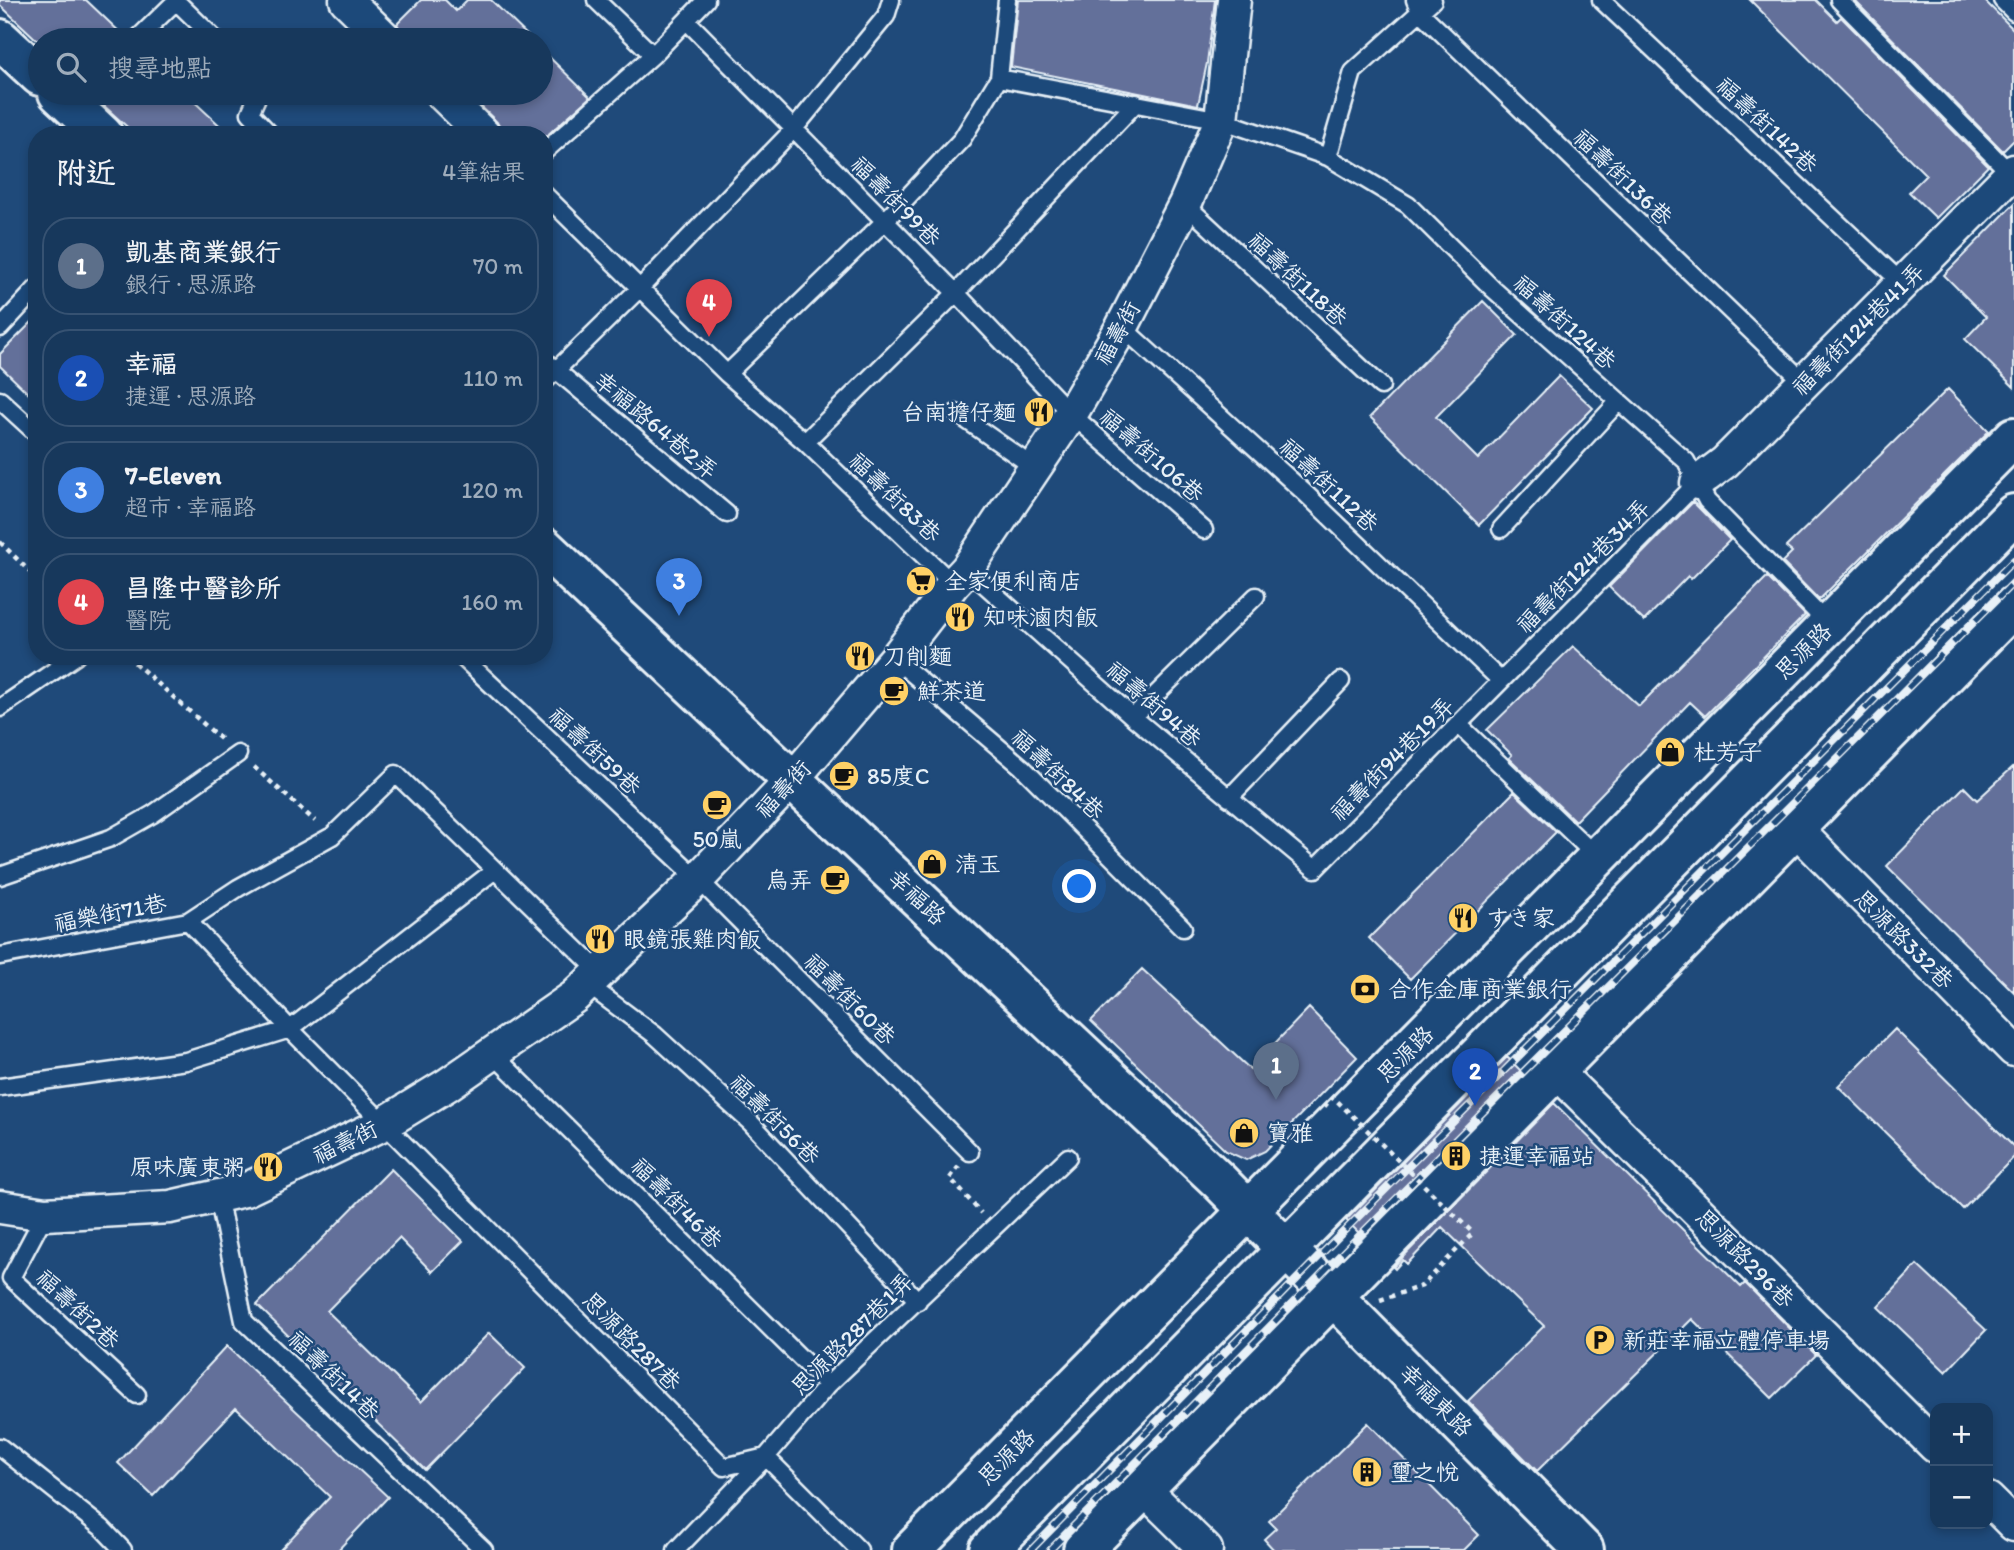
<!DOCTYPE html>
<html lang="zh-TW">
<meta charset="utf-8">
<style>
:root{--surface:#17385c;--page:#203f62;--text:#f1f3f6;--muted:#9eacbb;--line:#365272;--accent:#ffd166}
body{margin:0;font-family:Itim,"LXGW WenKai TC","Klee One",sans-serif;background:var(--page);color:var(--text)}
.controls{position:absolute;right:21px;bottom:21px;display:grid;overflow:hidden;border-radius:14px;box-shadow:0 4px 10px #0003}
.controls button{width:63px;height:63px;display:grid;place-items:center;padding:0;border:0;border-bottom:2px solid var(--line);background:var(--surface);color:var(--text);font:35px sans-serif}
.you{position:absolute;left:1080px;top:887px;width:24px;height:24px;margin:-18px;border:5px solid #fff;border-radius:50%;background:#1a73e8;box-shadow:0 0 0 10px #1a73e833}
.badge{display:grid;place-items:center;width:46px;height:46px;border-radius:50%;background:var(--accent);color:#fff;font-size:23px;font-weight:700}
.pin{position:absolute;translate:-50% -58px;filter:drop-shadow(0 2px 4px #0008)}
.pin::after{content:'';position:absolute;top:37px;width:24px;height:21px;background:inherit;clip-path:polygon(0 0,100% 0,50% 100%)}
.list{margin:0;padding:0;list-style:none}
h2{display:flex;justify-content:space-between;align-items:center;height:91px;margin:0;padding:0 28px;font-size:30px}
h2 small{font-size:23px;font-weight:400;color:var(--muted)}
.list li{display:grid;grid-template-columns:46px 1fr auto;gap:21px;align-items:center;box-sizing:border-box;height:98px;margin:0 14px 14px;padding:0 14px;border:2px solid var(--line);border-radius:28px}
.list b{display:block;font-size:26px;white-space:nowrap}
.list p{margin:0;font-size:23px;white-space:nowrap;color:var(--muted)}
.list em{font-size:23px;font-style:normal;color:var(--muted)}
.icon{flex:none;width:38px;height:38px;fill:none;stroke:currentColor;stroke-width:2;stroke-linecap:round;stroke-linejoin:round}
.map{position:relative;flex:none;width:2014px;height:1550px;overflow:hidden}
.search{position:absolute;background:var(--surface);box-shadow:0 4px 10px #0003;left:28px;top:28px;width:525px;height:77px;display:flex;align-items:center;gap:18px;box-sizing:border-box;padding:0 24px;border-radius:38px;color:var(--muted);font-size:26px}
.panel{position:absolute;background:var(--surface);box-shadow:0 4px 10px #0003;left:28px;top:126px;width:525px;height:539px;border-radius:28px}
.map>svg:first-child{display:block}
</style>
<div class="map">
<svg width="2014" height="1550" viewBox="0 0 2014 1550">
<rect width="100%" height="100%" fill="#1f4a7a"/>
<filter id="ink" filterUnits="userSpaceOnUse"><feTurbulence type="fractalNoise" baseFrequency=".0143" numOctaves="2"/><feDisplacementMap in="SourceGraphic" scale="14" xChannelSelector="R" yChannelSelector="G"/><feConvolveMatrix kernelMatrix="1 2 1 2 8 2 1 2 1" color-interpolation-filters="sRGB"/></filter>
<g filter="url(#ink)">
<path fill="#636f9a" stroke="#e8f1f8" stroke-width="2" d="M0 0H86L126 38V40H37L0 5Z
M421 0H445L456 11 467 0H491L532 40H407L397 24Z
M1018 0H1215L1207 63 1198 105 1011 67Z
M1750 0H1816L1837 21 1841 17 1988 166 1936 218 1909 192 1926 175Z
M1858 0H1984L2014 30V140L2003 151 1856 2Z
M541 49 590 97 544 138V135H503L497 122 467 93H541Z
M90 93H185L230 135H136Z
M2014 204V387L1965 339 1986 317 1944 275Z
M1483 301 1517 335 1436 417 1478 459 1559 376 1593 408 1479 525 1370 417Z
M37 317V402L0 366V354Z
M1948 389 1989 431 1819 600 1782 562 1792 552 1786 547Z
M1693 502 1730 540 1691 579 1688 576 1644 621 1609 587Z
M1767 577 1805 615 1705 716 1690 702 1575 821 1509 758 1512 755 1487 730 1573 646 1639 706Z
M2014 766V992L1887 866 1964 787 1977 800Z
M1514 792 1556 832 1410 979 1369 938Z
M1142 969 1250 1069 1309 1008 1357 1057 1265 1151 1246 1160 1226 1151 1091 1021Z
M1895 1029 2014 1147V1157L1963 1209 1838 1086Z
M1507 1057 1523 1073 1362 1236 1346 1220Z
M1554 1103 1741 1287 1745 1283 1816 1355 1772 1398 1692 1319 1537 1471 1468 1401 1544 1326 1442 1227 1407 1264 1403 1260 1395 1269 1393 1267Z
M391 1169 463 1241 432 1272 399 1238 327 1311 421 1402 489 1333 525 1368 425 1470 257 1305Z
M1917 1265 1986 1330 1946 1372 1878 1307Z
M227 1346 388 1497 338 1550H280L330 1497 236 1408 153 1496 118 1463Z
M1368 1423 1479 1535 1464 1550H1274L1264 1539 1276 1528 1269 1521Z"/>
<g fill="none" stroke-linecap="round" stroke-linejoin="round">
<g stroke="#e8f1f8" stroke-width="21">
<path id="lane" d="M175 0 216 40
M596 0 653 55
M1415 0 1420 12 1805 383
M1601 0 1903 284
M1839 0 2011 174
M2002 0 2014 12
M687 21 956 293 1071 414 1204 530
M136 40 177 0
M999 78 1221 120 1328 157 1408 205 1493 289 1686 461 1707 501 1829 625
M259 93 250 113 271 135
M544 152 653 55 706 0
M1328 157 1353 72 1433 0
M544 194 727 374 805 442 953 584
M1185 204 1381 386
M1122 327 1305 493 1501 681
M0 328 37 288
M544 360 727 514
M727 374 884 222 962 139 999 78 1007 0
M544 382 641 287 793 130 886 16 891 0
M0 400 37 434
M956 413 1035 468
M805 442 956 293 1136 103
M1501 529 1619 401
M967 569 1133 717 1315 869 1697 483
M461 656 698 879 970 1152
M895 659 1022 767 1183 928
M0 708 76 656
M1133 717 1256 596
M1458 724 1598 858
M1229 798 1341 681
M0 876 111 838 153 814 238 754
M188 921 290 1029 724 1467 766 1457 859 1550
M0 956 188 921 238 888 332 836 396 774 600 972
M587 984 655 1035 751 1123 918 1301
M493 1054 828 1385
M0 1087 186 1061 290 1029 495 870
M218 1196 244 1321 484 1550
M45 1214 11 1278 137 1395
M0 1447 102 1528 123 1550
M676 1550 766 1457 828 1385 1068 1157"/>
</g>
<g stroke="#e8f1f8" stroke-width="37">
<path id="street" d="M346 0 387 40
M441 93 484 135
M1697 483 1725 462 2014 171
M1795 828 2014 1050
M1555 1070 1935 1446
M0 1207 45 1214 170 1207 245 1190 385 1123 447 1085 574 997 698 879 792 780 895 659 953 584 967 569 1071 414 1122 327 1185 204 1221 120 1234 0
M1143 1488 1206 1550
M1988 1499 2014 1525"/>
</g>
<g stroke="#e8f1f8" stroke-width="44">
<path id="secondary" d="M0 39 40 76
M58 93 103 135
M544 547 1219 1181 1584 1550
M912 1550 2014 437
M989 1550 2014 514
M1083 1550 2014 606"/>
</g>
<path stroke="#e8f1f8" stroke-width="4.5" stroke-dasharray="5 5" stroke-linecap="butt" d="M0 542 37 579
M127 656 223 741
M254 767 315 821
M959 1166 950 1178 981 1213
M1380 1300 1422 1286 1473 1233"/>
<use href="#lane" stroke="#1f4a7a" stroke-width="16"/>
<use href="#street" stroke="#1f4a7a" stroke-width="32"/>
<use href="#secondary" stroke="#1f4a7a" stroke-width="38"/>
<g stroke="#e8f1f8" stroke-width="8">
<path id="rail" d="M1031 1550 1344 1231 2014 560
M1050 1550 1354 1241 2014 582"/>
</g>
<use href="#rail" stroke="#1f4a7a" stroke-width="5" stroke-dasharray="16" stroke-linecap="butt"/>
<path stroke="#e8f1f8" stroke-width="4.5" stroke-dasharray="5 5" stroke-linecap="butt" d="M1324 1107 1333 1097 1473 1233"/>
</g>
</g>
<defs>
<g id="restaurant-disc" transform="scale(1.575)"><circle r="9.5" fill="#ffd166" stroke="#1f4a7a"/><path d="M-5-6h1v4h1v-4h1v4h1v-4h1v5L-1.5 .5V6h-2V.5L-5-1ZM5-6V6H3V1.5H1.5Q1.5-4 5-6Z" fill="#111"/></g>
<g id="supermarket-disc" transform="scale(1.575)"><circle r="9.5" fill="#ffd166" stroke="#1f4a7a"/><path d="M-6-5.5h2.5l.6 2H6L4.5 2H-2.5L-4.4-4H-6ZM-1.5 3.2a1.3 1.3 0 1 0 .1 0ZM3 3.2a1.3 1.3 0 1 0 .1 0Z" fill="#111"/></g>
<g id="cafe-disc" transform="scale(1.575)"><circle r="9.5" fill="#ffd166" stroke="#1f4a7a"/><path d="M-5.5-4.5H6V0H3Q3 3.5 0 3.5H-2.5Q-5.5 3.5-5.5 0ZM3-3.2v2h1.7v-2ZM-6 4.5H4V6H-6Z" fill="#111"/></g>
<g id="shop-disc" transform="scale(1.575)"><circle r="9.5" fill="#ffd166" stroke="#1f4a7a"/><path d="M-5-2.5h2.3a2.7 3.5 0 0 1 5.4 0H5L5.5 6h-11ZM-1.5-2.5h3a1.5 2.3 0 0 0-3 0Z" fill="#111"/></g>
<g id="bank-disc" transform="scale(1.575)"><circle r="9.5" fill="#ffd166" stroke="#1f4a7a"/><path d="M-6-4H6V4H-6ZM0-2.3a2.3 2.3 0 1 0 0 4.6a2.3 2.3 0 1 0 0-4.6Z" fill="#111"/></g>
<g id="building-disc" transform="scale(1.575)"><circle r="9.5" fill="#ffd166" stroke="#1f4a7a"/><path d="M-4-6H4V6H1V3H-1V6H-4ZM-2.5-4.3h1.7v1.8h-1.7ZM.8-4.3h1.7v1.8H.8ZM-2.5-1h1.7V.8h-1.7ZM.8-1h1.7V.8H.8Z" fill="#111"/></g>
<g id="parking-disc" transform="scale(1.575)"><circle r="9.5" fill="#ffd166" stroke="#1f4a7a"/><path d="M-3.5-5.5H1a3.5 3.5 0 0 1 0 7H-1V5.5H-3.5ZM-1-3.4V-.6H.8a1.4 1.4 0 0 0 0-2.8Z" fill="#111"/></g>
</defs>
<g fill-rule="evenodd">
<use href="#restaurant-disc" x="1039" y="412"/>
<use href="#supermarket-disc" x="921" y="581"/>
<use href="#restaurant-disc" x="960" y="617"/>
<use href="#restaurant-disc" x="860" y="656"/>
<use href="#cafe-disc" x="894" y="691"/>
<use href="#shop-disc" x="1670" y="752"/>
<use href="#cafe-disc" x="844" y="776"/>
<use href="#cafe-disc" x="717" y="805"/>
<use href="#shop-disc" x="932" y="864"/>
<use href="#cafe-disc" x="835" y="880"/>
<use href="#restaurant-disc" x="1463" y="918"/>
<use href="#restaurant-disc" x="600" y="939"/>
<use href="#bank-disc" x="1365" y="989"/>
<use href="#shop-disc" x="1244" y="1133"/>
<use href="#building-disc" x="1456" y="1156"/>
<use href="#restaurant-disc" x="268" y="1167"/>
<use href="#parking-disc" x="1600" y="1340"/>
<use href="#building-disc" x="1367" y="1472"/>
</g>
<g text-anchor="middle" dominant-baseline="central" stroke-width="5" stroke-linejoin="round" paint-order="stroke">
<g font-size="23" fill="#e8f1f8" stroke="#1f4a7a">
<text transform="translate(1767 125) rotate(43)">福壽街142巷</text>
<text transform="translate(1623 177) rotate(44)">福壽街136巷</text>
<text transform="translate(896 201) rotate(45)">福壽街99巷</text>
<text transform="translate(1298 279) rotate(43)">福壽街118巷</text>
<text transform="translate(1565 322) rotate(42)">福壽街124巷</text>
<text transform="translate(1858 329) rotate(-45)">福壽街124巷41弄</text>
<text transform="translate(1117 333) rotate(-61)">福壽街</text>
<text transform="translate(656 425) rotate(40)">幸福路64巷2弄</text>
<text transform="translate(1152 455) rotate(41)">福壽街106巷</text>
<text transform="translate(1329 485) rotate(43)">福壽街112巷</text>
<text transform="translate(895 497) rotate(44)">福壽街83巷</text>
<text transform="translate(1583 566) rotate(-45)">福壽街124巷34弄</text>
<text transform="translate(1803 651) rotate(-45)">思源路</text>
<text transform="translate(1154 704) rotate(41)">福壽街94巷</text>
<text transform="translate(595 751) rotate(43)">福壽街59巷</text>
<text transform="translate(1392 759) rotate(-45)">福壽街94巷19弄</text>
<text transform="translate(1058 774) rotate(44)">福壽街84巷</text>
<text transform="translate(783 789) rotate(-47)">福壽街</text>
<text transform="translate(917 897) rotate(43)">幸福路</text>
<text transform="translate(110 913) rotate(-11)">福樂街71巷</text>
<text transform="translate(1904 939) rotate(45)">思源路332巷</text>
<text transform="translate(850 999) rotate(45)">福壽街60巷</text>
<text transform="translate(1405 1054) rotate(-45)">思源路</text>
<text transform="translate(775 1119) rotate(45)">福壽街56巷</text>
<text transform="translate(345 1142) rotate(-26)">福壽街</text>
<text transform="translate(677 1203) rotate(45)">福壽街46巷</text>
<text transform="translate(1745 1258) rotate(45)">思源路296巷</text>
<text transform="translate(78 1309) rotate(43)">福壽街2巷</text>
<text transform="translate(852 1334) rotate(-45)">思源路287巷1弄</text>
<text transform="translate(632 1341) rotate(45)">思源路287巷</text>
<text transform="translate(334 1375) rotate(44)">福壽街14巷</text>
<text transform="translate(1436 1400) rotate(45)">幸福東路</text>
<text transform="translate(1006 1457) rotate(-45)">思源路</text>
</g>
<g font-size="23" fill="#e8f1f8" stroke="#1f4a7a" text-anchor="start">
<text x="1016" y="412" text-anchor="end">台南擔仔麵</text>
<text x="944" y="581">全家便利商店</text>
<text x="983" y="617">知味滷肉飯</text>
<text x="883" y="656">刀削麵</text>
<text x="917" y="691">鮮茶道</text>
<text x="1693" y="752">杜芳子</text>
<text x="867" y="776">85度C</text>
<text x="717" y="839" text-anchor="middle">50嵐</text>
<text x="955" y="864">清玉</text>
<text x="812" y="880" text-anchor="end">烏弄</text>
<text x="1486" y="918">すき家</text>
<text x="623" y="939">眼鏡張雞肉飯</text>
<text x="1388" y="989">合作金庫商業銀行</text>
<text x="1267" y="1133">寶雅</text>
<text x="1479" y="1156">捷運幸福站</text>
<text x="245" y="1167" text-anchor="end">原味廣東粥</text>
<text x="1623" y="1340">新莊幸福立體停車場</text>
<text x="1390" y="1472">璽之悅</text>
</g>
</g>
</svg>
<div class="controls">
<button>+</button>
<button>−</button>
</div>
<div class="you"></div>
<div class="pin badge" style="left:1276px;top:1100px;background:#5c6f8a">1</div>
<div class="pin badge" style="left:1475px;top:1106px;background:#1a4fb4">2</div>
<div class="pin badge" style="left:679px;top:616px;background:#3f7fe0">3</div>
<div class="pin badge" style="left:709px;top:337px;background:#e0444e">4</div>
<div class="search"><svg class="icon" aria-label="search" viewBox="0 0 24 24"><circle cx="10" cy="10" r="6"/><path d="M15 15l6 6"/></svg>搜尋地點</div>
<section class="panel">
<h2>附近<small>4筆結果</small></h2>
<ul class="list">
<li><span class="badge" style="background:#5c6f8a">1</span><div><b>凱基商業銀行</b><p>銀行 · 思源路</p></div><em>70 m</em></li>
<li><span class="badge" style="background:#1a4fb4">2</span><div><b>幸福</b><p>捷運 · 思源路</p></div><em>110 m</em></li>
<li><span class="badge" style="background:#3f7fe0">3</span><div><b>7-Eleven</b><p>超市 · 幸福路</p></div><em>120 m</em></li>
<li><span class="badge" style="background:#e0444e">4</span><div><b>昌隆中醫診所</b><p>醫院</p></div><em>160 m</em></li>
</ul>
</section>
</div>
